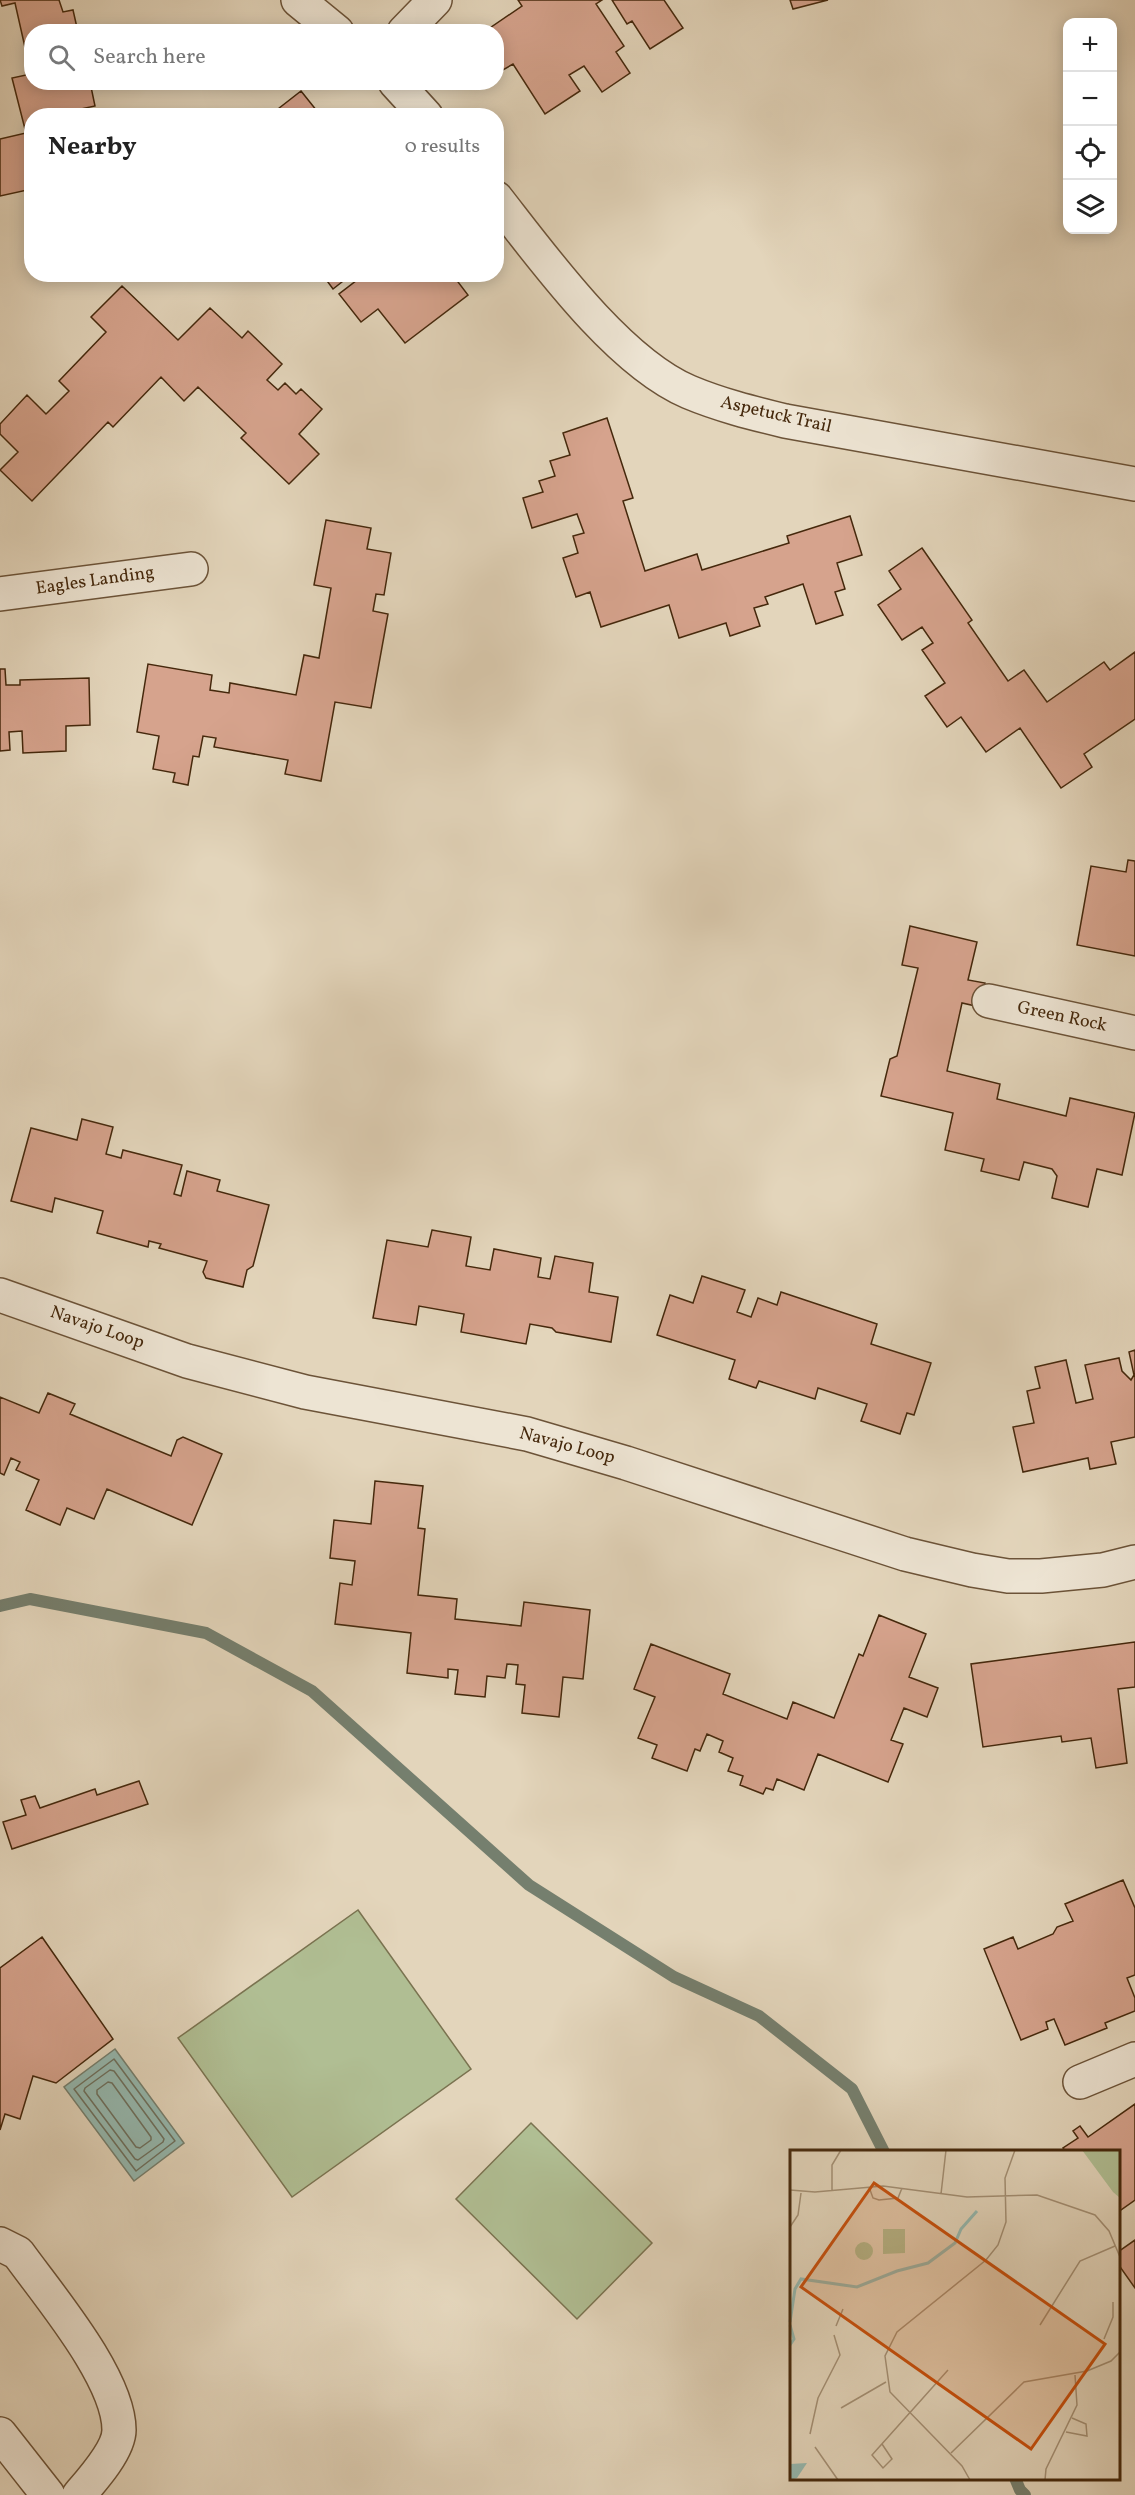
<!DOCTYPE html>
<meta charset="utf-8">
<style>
:root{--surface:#fff;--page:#f2f2f2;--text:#222;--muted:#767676;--line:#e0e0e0}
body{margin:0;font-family:Vollkorn,serif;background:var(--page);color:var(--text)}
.controls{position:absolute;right:18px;top:18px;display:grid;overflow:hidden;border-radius:12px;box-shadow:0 3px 15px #0003}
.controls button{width:54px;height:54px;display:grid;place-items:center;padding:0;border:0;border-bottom:2px solid var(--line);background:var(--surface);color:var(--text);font:30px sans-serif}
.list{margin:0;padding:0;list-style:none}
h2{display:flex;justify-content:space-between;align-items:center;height:78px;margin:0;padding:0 24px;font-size:26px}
h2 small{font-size:20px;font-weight:400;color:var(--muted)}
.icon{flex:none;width:33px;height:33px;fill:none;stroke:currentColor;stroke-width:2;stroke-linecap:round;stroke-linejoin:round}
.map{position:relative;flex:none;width:1135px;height:2495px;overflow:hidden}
.search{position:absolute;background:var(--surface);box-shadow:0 3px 15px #0003;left:24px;top:24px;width:480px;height:66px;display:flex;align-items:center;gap:15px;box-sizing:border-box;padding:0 21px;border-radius:24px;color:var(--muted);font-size:22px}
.panel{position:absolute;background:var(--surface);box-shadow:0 3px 15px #0003;left:24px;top:108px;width:480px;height:174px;border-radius:24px}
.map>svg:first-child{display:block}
</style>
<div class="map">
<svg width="1135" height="2495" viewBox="0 0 1135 2495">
<rect width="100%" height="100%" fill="#e3d5bb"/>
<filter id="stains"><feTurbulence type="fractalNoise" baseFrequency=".00333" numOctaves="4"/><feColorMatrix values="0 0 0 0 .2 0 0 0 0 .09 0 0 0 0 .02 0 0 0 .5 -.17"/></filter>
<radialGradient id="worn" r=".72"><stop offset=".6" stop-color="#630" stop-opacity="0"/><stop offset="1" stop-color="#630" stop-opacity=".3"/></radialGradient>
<path fill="#b0be93" stroke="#7a7350" stroke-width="1.5" d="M358 1910 471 2069 292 2197 178 2038Z
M531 2123 652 2243 577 2319 456 2199Z"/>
<path fill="#95b9b0" stroke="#757f6e" stroke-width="1.5" d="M115 2049 184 2143 134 2181 64 2087Z"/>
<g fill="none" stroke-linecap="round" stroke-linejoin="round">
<path stroke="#6d705e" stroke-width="1.5" d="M114 2059 175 2141 136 2171 74 2089Z
M110 2070 114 2071 164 2139 163 2142 138 2160 135 2159 84 2091 85 2088Z
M108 2082 112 2083 151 2137V2140L140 2148 136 2147 97 2094V2090Z"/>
<path stroke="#757f6e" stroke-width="12" d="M0 1606 30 1599 206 1633 312 1691 529 1885 674 1977 759 2016 852 2089 884 2152
M1015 2478 1020 2490 1025 2495"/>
</g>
<path fill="#d6a38d" stroke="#45280c" stroke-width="1.5" d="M0 0H59L63 12 73 10 78 32H32V82H90L95 106 62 113 63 116H32V189L0 196V139L26 133 12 78 31 74 15 3 2 6Z
M518 0H602L596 4 624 46 616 52 630 73 602 92 584 66 569 75 580 91 545 114 513 64 496 74V32H484L522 6Z
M612 0H664L683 28 650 49 632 21 627 24Z
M790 0H828L793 9Z
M301 91 321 116H269Z
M322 274H352L333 289Z
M353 274H452L468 295 405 343 378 309 361 322 339 294 357 280Z
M122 286 178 340 210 308 242 338 248 331 282 364 267 380 278 390 285 383 296 394 301 389 322 409 299 434 319 454 289 484 241 438 246 433 198 387 184 401 161 377 113 427 108 422 32 501 0 470 18 452 0 434V424L27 395 46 414 69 391 59 381 106 332 91 317Z
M607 418 633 498 623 501 645 571 697 554 702 570 789 543 787 536 850 516 862 555 837 563 845 589 835 592 843 615 816 624 803 584 765 597 768 604 754 608 760 626 730 636 726 623 679 638 669 605 601 627 590 592 576 597 563 558 578 553 573 536 584 533 577 514 532 528 523 498 543 492 539 481 555 476 550 461 570 455 563 433Z
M326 520 371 528 367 549 391 553 384 595 376 594 373 611 388 614 371 708 335 702 321 781 285 774 288 760 214 747 216 738 203 736 199 757 193 756 188 785 173 782 175 773 153 769 159 736 137 732 148 664 212 675 210 690 229 693 230 683 296 695 304 655 319 658 331 588 314 585Z
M922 548 972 620 968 623 1008 681 1024 670 1047 702 1104 662 1110 670 1135 652V719L1084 754 1092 767 1061 788 1020 728 986 752 961 717 947 727 925 696 945 683 922 650 933 643 922 627 902 640 878 605 901 589 889 571Z
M0 669H5L6 685H20V680L89 678 90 725 66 726V751L23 753 22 731 9 732 10 750 0 751Z
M1128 860 1135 861V956L1077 945 1091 866 1126 872Z
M910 926 977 942 968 980 985 983 980 1007 962 1003 947 1071 1000 1084 997 1099 1066 1116 1070 1098 1135 1113 1122 1175 1097 1169 1088 1207 1052 1198 1057 1176 1052 1169 1024 1162 1019 1180 981 1171 984 1159 945 1150 953 1113 881 1096 890 1059 897 1056 918 968 902 965Z
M82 1119 113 1127 106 1154 121 1158 123 1150 182 1165 174 1194 181 1196 187 1171 220 1180 217 1191 269 1205 253 1266 247 1270 243 1287 206 1278 203 1272 207 1261 159 1248 161 1244 149 1241 148 1247 97 1233 103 1211 55 1198 52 1212 11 1201 31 1128 77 1140Z
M432 1230 471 1237 466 1266 490 1270 494 1249 541 1258 538 1277 550 1279 555 1256 593 1263 589 1292 618 1297 611 1342 556 1332 552 1328 530 1324 526 1344 461 1332 464 1314 419 1306 416 1325 373 1318 387 1240 428 1247Z
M702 1276 745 1290 737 1312 751 1317 758 1298 777 1305 781 1292 877 1324 871 1344 931 1363 914 1415 907 1413 900 1434 861 1421 867 1404 818 1388 815 1399 759 1381 756 1388 729 1379 735 1360 657 1335 670 1295 693 1303Z
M1135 1350V1437L1111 1442 1116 1464 1090 1469 1088 1458 1023 1472 1013 1427 1034 1423 1027 1391 1040 1388 1035 1367 1066 1360 1076 1403 1093 1399 1085 1365 1119 1358 1122 1371 1131 1380 1134 1375 1129 1352Z
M48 1393 75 1404 70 1414 171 1456 177 1440 183 1437 222 1454 192 1525 107 1489 94 1519 67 1508 60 1525 26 1510 39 1480 16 1470 20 1462 11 1458 4 1475 0 1473V1397L39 1413Z
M375 1481 423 1486 418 1528 425 1529 418 1595 457 1599 455 1619 521 1626 524 1602 590 1610 583 1679 563 1677 559 1717 522 1713 525 1685 516 1684 518 1665 507 1664 505 1678 487 1676 485 1697 455 1694 458 1670 448 1669V1678L407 1673 411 1633 335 1624 340 1583 352 1585 355 1561 330 1558 334 1520 371 1524Z
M879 1615 926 1634 909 1677 938 1688 927 1717 904 1708 891 1740 903 1744 888 1782 818 1754 804 1790 777 1779 773 1790 766 1788 763 1794 740 1785 743 1776 728 1771 733 1758 719 1752 723 1741 707 1734 700 1751 695 1749 687 1771 652 1758 657 1745 638 1738 655 1697 634 1689 651 1644 730 1674 723 1694 787 1719 793 1702 834 1718 859 1654 863 1656Z
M1135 1642V1687L1118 1689 1127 1763 1096 1768 1091 1738 1062 1742 1061 1736 983 1747 971 1664Z
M139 1781 148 1804 12 1849 3 1822 26 1815 21 1800 35 1796 40 1808 95 1789 97 1795Z
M1123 1880 1135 1908V1975L1127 1978 1135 1998V2011L1105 2023 1107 2028 1065 2045 1054 2019 1046 2022 1048 2029 1021 2040 984 1949 1013 1937 1018 1949 1053 1934 1057 1927 1073 1921 1065 1904Z
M42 1937 113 2039 56 2083 33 2076 20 2119 5 2114 0 2130V1968Z
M1135 2104V2200L1118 2212V2152H1066L1063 2148 1078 2138 1073 2131 1080 2126 1088 2137Z
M1135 2240V2288L1118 2264V2252Z"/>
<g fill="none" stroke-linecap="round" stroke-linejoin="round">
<g stroke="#6c5338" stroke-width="36">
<path id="minor" d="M298 0 337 32
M404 32 435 0
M395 82 426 116
M496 198C543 258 618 362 689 392 720 405 752 413 785 421L1135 484
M0 594 191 569
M989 1001 1135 1033
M0 1295 187 1361 305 1392 527 1434 626 1463 905 1554 972 1570 1008 1576H1041L1103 1570 1135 1562
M1080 2082 1135 2059
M0 2244 18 2253C49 2296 119 2378 119 2430 119 2450 92 2480 79 2495
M0 2434 48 2495"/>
</g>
<use href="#minor" stroke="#ede4d3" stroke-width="33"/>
</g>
<g text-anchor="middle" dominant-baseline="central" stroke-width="5" stroke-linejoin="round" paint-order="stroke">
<g font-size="18" fill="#45280c" stroke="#ede4d3">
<text transform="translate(776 415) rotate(13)">Aspetuck Trail</text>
<text transform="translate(95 581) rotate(-8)">Eagles Landing</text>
<text transform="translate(1062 1017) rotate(12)">Green Rock</text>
<text transform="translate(97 1328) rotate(19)">Navajo Loop</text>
<text transform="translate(567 1446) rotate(15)">Navajo Loop</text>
</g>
</g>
<g transform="translate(790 2150)">
<rect width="330" height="330" fill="#e3d5bb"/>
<path d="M292 0H330V48L323 42ZM93 79H115V103L93 104ZM65 101a9 9 0 1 1 18 0a9 9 0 1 1-18 0Z" fill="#b0be93"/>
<path d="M17 313 7 328 0 330V314Z" fill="#95b9b0"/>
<path fill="none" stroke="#95b9b0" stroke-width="3" d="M0 172 5 139 11 129 67 137 107 121 138 113 165 93 171 79 187 61M0 175 4 189 0 195"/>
<path fill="none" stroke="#a49075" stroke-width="1.5" d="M79 37 83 48 89 50 108 48 112 38M0 40 25 42 93 36 177 47 247 45 305 65 319 81 330 107M42 41V15L51 0M151 44 156 0M0 77 8 65 11 43M250 175 290 111 325 96M46 176 53 159M314 189 323 167V152M51 258 96 232M276 282 297 286 296 274 282 268M20 284 28 248 50 205 44 185M92 294 102 309 93 318 82 305 158 220M25 297 48 330M161 303 234 232 297 221 321 211 330 202M180 330 172 316 100 242 95 206 107 182 196 110 208 95 216 72 215 28 225 0M255 330 256 319 287 255 285 225"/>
<path fill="#c74f0c" fill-opacity="0.15" stroke="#c74f0c" stroke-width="3" d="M84 33 315 194 241 299 11 137Z"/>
<rect width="330" height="330" fill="none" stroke="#45280c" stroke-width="3"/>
</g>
<rect width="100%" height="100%" filter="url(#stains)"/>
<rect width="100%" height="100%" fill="url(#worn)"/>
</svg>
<div class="controls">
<button>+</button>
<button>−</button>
<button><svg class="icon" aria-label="locate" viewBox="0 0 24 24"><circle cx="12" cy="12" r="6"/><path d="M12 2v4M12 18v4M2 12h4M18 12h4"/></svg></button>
<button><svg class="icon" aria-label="layers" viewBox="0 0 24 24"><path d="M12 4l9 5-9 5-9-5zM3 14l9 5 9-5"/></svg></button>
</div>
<div class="search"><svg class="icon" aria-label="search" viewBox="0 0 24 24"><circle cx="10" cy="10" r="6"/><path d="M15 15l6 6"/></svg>Search here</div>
<section class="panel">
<h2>Nearby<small>0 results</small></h2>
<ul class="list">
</ul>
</section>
</div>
